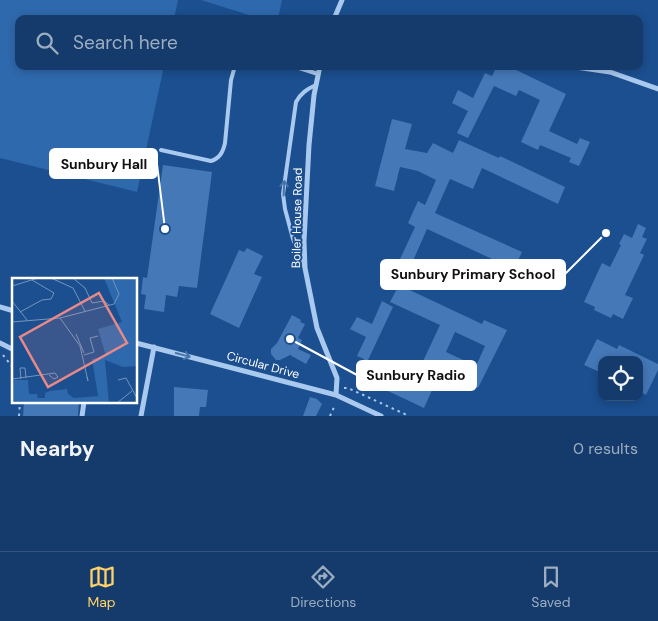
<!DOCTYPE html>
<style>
:root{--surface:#143b6b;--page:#1d4271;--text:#f1f3f6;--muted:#9dadc1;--line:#33557e;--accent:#ffd166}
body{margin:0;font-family:"DM Sans",sans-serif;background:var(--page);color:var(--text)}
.controls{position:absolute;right:15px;bottom:15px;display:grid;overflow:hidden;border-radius:10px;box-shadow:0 2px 8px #0003}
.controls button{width:45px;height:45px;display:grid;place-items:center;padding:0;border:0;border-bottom:1px solid var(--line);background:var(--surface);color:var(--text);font:25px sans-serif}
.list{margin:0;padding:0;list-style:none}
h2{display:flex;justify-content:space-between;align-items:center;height:65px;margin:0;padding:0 20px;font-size:21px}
h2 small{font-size:16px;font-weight:400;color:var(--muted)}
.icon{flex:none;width:28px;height:28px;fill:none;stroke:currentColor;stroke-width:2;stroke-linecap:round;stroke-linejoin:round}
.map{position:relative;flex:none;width:658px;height:416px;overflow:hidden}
.search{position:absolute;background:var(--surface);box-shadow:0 2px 8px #0003;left:15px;right:15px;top:15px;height:55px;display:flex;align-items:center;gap:12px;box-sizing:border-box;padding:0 18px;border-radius:10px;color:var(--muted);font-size:19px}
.sheet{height:135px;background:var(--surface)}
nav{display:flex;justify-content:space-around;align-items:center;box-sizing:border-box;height:70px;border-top:1px solid var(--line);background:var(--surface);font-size:14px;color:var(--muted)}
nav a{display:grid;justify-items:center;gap:2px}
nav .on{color:var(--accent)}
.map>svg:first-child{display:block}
</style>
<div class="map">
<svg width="658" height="416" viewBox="0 0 658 416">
<rect width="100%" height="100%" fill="#1b4f8f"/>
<path fill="#2e69ad" d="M0 0H178L174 19H19V66H164L137 192 0 158Z
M201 0H282L278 19H262Z"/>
<path fill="#4478b7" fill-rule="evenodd" d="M497 66H508L566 94 549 131 577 144 580 138 590 142 579 166 569 162 571 158 540 145 538 150 521 142 540 100 519 90 516 96 494 86 468 138 457 133 468 111 452 103 458 90 473 98 485 73 492 76Z
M392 119 412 124 405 149 427 153 433 143 453 153 459 140 499 158 500 156 565 187 558 204 482 168 473 189 450 179 435 213 522 252 514 269 427 229 405 279 393 274 415 227 408 223 418 201 425 205 436 180 418 171 400 167 394 191 375 186Z
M163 165 212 172 197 288 179 286 177 297 166 295 164 312 144 309 146 295 141 294 143 277 147 278Z
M638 224 646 228 642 237 647 239 640 253 644 255 625 295 633 298 623 319 613 314 611 318 594 310 595 307 584 302 602 263 610 267 621 245 619 244 624 234 632 238Z
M247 248 263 256 254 274 262 277 239 328 210 314 239 250 244 252Z
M399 285 482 324 484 320 507 330 478 388 447 373 439 391 433 388 424 408 356 376 364 359 357 356 366 337 350 329 357 317 372 324 382 301 393 307 368 360 389 370 392 363 417 374 440 325 390 302ZM455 332 485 346 476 366 446 352Z
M292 315 301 320 300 322 305 324 298 338 302 340 298 349 311 355 306 364 290 355 280 360H276L271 354V349L277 343Z
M597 339 617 349 619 345 658 364V370L646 395 639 391V360H602V373L584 365Z
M174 387 208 390 206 407H200L199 416H174Z
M310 397 317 399 322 404 316 416H303Z
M24 402H79L78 416H23Z"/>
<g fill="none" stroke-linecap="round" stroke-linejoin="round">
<path stroke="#a9c9ee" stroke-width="2" stroke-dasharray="2.5 4" stroke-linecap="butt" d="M3 355 14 369
M344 388H348L409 416
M19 416 20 402
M330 416 335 405"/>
<path stroke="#a9c9ee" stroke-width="4" d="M293 66 318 74
M161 150 211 161C220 158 223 152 225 143L231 80 235 66
M304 266 293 239 285 209 283 194 296 102C301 93 307 89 316 85"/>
<path stroke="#a9c9ee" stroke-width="5" d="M334 19 342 0
M320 66 314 95 309 145 304 241 305 268 317 328 337 378 336 395
M569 66 610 72 658 89
M0 307 14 311
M0 343 14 350
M136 343 336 395 381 416
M82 416 84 402
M141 416 154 347"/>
</g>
<defs><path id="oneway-shaft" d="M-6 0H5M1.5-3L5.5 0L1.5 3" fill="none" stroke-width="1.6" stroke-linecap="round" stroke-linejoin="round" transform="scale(1.25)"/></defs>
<g stroke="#4674ac">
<use href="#oneway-shaft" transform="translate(284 188) rotate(-87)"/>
<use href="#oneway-shaft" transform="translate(183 355) rotate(15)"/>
</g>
<g text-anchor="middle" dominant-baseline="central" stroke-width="4" stroke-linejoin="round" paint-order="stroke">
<g font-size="12" fill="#fff" stroke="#1b4f8f">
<text transform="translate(297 218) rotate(-89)">Boiler House Road</text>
<text transform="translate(263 365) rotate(15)">Circular Drive</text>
</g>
</g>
<g transform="translate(12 278)">
<rect width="125" height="125" fill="#1b4f8f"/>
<path d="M92 0H125V88L111 89 93 82 97 125H0V102H16L17 116H25L26 120H33V115L38 113 55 111 56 116 62 120 86 118 80 81 94 78 86 51 110 44Z" fill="#2e69ad"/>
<path fill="none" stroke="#7695bc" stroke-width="1" d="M39 0 61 10 73 33M61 0 73 10 80 25 92 23 97 27M0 8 26 0M0 23 15 42M8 34 30 22 39 21 42 15 20 2M48 40 68 68 76 103 75 99M0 44 48 40 102 26 107 16 100 0M64 56 72 75M72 77 82 74 78 60 86 58M0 101 43 95 46 99 42 101 37 97M9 101 8 90H13L14 100M106 102 114 100 125 120M105 125 120 113"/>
<path fill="#e88989" fill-opacity="0.15" stroke="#e88989" stroke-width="2.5" d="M87 15 115 65 36 109 8 59Z"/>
<rect width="125" height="125" fill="none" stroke="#fff" stroke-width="2.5"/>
</g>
<path fill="none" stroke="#fff" stroke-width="2" d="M165 229L157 164M606 233L565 274M290 339L357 375"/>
<g fill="#fff" stroke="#1b4f8f" stroke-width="2">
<circle cx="165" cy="229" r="5"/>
<circle cx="606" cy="233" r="5"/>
<circle cx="290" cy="339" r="5"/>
</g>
<g fill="#fff" stroke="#fff" stroke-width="2">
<rect x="50" y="149" width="107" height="29" rx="5"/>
<rect x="381" y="260" width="184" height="29" rx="5"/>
<rect x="357" y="361" width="119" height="29" rx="5"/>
</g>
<g font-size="14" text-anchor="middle" font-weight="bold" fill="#111">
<text x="104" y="169">Sunbury Hall</text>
<text x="473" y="279">Sunbury Primary School</text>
<text x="416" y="380">Sunbury Radio</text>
</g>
</svg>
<div class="controls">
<button><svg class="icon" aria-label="locate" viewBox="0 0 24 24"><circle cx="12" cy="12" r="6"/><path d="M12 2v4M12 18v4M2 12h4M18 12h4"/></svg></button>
</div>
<div class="search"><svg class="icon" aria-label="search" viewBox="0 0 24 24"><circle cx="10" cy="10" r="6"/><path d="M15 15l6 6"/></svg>Search here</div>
</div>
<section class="sheet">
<h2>Nearby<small>0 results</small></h2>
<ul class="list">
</ul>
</section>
<nav>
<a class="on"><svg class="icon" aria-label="map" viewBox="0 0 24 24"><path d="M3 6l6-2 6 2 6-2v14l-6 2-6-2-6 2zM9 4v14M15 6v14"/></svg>Map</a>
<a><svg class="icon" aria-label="directions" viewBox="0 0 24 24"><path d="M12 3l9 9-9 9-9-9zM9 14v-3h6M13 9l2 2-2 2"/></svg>Directions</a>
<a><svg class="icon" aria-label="saved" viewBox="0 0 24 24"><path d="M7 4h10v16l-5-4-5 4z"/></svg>Saved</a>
</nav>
